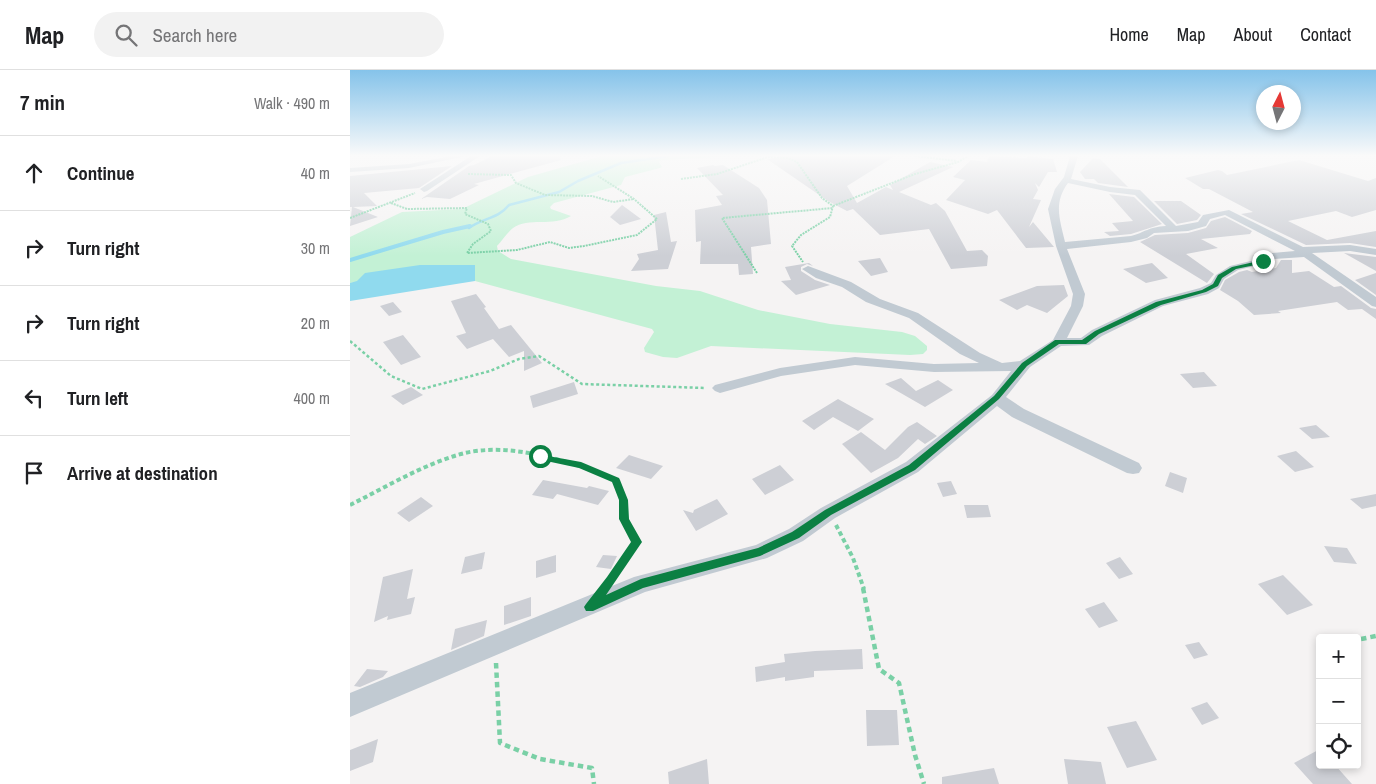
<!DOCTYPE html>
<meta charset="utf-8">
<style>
:root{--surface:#fff;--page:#f2f2f2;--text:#202124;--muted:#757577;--line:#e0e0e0}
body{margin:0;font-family:"Archivo Narrow",sans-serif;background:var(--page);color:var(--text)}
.controls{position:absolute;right:15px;bottom:15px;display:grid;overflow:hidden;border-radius:5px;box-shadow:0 2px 8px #0003}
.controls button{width:45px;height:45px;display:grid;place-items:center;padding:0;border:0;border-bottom:1px solid var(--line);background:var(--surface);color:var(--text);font:25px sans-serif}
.compass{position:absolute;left:906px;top:15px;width:45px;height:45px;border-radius:50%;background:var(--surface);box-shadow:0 2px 8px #0003;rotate:6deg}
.stop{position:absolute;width:15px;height:15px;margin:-11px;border:4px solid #0b8043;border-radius:50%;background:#fff}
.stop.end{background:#0b8043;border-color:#fff;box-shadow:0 1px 5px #0008}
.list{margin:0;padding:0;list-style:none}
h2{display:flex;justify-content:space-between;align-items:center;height:65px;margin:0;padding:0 20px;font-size:21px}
h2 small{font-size:16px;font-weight:400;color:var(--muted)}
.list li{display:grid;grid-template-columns:32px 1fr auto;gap:15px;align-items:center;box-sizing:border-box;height:75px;padding:0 20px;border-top:1px solid var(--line)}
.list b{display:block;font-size:19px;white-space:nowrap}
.list em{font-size:16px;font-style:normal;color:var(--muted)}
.icon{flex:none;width:28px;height:28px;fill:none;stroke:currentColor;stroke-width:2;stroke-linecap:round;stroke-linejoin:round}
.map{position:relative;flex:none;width:1026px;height:714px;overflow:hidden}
header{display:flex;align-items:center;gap:30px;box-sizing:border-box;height:70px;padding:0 25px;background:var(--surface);border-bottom:1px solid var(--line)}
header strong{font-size:24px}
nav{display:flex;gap:28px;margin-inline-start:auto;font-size:18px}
.search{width:350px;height:45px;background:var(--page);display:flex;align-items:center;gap:12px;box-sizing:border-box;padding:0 18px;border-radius:28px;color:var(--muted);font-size:19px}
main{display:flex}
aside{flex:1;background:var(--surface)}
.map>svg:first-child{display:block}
</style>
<header>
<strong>Map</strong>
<div class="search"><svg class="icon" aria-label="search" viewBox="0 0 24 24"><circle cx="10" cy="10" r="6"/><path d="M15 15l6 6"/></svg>Search here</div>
<nav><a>Home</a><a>Map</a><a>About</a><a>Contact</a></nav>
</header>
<main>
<aside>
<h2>7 min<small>Walk · 490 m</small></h2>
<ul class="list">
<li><svg class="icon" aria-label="ahead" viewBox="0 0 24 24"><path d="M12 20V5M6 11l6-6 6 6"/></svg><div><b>Continue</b></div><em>40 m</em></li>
<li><svg class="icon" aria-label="right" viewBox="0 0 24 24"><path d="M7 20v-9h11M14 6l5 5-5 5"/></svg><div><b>Turn right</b></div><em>30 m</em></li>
<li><svg class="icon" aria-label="right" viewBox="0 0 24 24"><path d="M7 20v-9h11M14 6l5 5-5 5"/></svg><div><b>Turn right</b></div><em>20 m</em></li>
<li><svg class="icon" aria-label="left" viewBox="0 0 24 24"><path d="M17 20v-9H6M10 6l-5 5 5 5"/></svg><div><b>Turn left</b></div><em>400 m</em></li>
<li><svg class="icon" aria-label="arrive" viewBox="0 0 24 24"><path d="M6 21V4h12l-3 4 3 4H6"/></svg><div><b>Arrive at destination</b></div></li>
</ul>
</aside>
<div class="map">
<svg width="1026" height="714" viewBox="0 0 1026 714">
<rect width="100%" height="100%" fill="#f5f3f3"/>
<path fill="#c3f1d5" d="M252 86H386L311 90 309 92 312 97 310 98 275 107 271 115 204 133 200 137 201 139 221 146C203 157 178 147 163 158 157 163 152 171 147 176L148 181 161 189 306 216 350 221 408 240 480 254 552 262 565 266 577 276V280L573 284 560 285 361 276 327 288 313 287 295 282 294 278 304 262 302 259 125 211V196L0 213V167L52 142 112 139 178 107Z"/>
<path fill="#90daee" d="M70 195H125V211L0 231V213L7 211 15 203Z"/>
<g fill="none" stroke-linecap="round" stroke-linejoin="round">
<path stroke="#90daee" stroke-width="2.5" d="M119 158C132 148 148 149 159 135L209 122 228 111 271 93 319 86"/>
<path stroke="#90daee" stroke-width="4" d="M0 190 93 162 120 156"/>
</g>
<path fill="#cdcfd5" d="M142 86H210L211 90 124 114 129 115 100 129 77 127 71 129 119 96 124 95Z
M436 86H545L497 116 507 133 536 117 543 120 540 115 580 92 603 97 549 122 581 135 586 133 595 141 617 181 632 180 638 186 637 196 601 199 579 159 530 165 503 139 497 141 478 131 417 89Z
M639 86 676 88 677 86 703 89 707 102H698L689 117 685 113 688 120 683 129 691 130 679 157 683 152 704 177 676 178 647 140 638 144 596 130 615 110 603 107 621 90 637 92Z
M743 88 750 89 778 117 748 113 744 109H735L730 102Z
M949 90 1018 111 1026 108V140L1002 147 986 141 938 151 977 170 1026 161V177L1000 173 956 175 891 144 903 142 859 119H853L835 108 868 100 872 101 877 105Z
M363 95 365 96 373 95 409 118 417 130 421 174 401 177 403 204 389 205 388 194H350L351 171 346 172 345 140 372 135 366 126 373 125 347 98Z
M102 96 69 118 14 123 27 136 3 137 28 147 0 156 2 137H0V106Z
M759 124 784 127 812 154 781 164 760 166 754 162 769 161 762 153 783 151Z
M804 131H831L851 145 847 150 827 154Z
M272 135 291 149 270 155 260 147Z
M316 142 321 172 327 171 318 199 281 201 289 189 287 184 308 180 304 145Z
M875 147 902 161 900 164 851 169 868 178 836 184 864 204 857 213 790 172 805 165 838 163 856 158 861 151Z
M994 183 1026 187V201Z
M530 188 538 202 521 206 508 191Z
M931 190H942V203L959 201 984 217 991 216 1021 238 1026 239V249L1012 239 998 240 987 232 928 241 931 243 904 245 888 231 870 220 875 210 889 202 897 200 902 202 926 198Z
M459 193 463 196 457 194 451 197V201L465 210 480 215 446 225 431 211 441 210 435 197Z
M802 193 818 208 796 213 773 199Z
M1026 203V225L1005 210Z
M714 215 718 226 697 243 677 235 667 240 649 230 687 216Z
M126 224 136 237 134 238 149 259 161 255 192 293 174 301V281L159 287 143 269 117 279 106 266 116 263 101 231Z
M43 232 52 242 39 246 30 236Z
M53 265 71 287 51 295 33 272Z
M854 302 867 316 843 318 830 304Z
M551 308 566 321 588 310 603 320 575 337 535 314Z
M224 312 228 324 183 338 180 326Z
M61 317 73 325 53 335 41 326Z
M488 329 524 349 508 361 483 347 464 360 452 351Z
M567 352 587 366 575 374 568 369 548 388 521 403 492 374 511 362 535 380 558 357Z
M966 355 980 367 962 369 949 358Z
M946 381 964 397 945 402 927 386Z
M279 385 313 396 301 409 266 398Z
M430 395 444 410 415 425 402 409Z
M820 402 837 408 833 423 815 416Z
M193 410 237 418 239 416 259 421 248 435 207 424 203 429 182 425Z
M601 411 607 424 593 427 587 413Z
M1026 424V436L1012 439 1000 429Z
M71 427 83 436 59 452 47 443Z
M367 429 378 444 346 461 333 440 343 443 344 440Z
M614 435H638L641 447 617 448Z
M974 476 997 478 1007 494 984 492Z
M135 482 132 499 111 504 115 487Z
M206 485V502L186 508V491Z
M253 485 267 486 261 499 246 497Z
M770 487 783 504 769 509 756 493Z
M63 499 57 529 65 527 61 544 37 550 38 546 24 552 33 507Z
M933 505 963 535 937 545 908 514Z
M181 527V546L154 555V536Z
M754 532 768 551 749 558 735 539Z
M137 550 134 566 101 580 105 559Z
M849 572 858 585 844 589 835 575Z
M512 579 513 599 464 601V607L435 611V607L406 612 405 597 435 592 434 584 465 581Z
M17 599 38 601 33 607 10 617 4 616Z
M857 632 869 648 852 655 841 638Z
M516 640H547L549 675 517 676Z
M786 651 807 690 777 698 757 657Z
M28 669 23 692 0 701V680Z
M970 679V695H985L1002 714H963L944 693Z
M357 689 359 714H319L318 702Z
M714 689 751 692 756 714H718Z
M644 698 649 714H592V707Z"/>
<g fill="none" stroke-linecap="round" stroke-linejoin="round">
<path stroke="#7ad0a6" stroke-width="2" stroke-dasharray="2 1" stroke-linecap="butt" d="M565 86 607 91
M118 104 161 105 166 113 195 125 242 126 263 132 284 129
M331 109 367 104 418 87 438 88 447 92 472 128 483 136 480 147 451 165 442 176 453 192
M41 133 57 139 117 138 115 144 138 154 141 161 123 174 117 183 167 180 200 172 219 178 234 176 287 165 307 149 284 129 248 106
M483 136 565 104 608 92 618 86
M0 148 65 123
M407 203 372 148 483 138"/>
<path stroke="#7ad0a6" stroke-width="2.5" stroke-dasharray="3 2.5" stroke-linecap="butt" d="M0 271 41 306 72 319 140 301 169 289 189 286 232 314 356 318"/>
<path stroke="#7ad0a6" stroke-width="4" stroke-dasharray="4.5 3" stroke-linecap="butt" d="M0 435C36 417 72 395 111 384 158 371 222 391 266 410L274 430V449L287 472 263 507
M486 455 503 488 514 519"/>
<path stroke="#7ad0a6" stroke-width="4.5" stroke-dasharray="5.5 4" stroke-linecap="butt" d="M513 518 529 599 549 613 565 685 574 714
M1011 569 1026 566
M146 593 150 673 190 689 242 698 244 714"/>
<path fill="#c1cad2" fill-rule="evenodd" d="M101 86H116L59 98 0 102V98L59 94Z
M121 86H130L77 121 74 122 70 119Z
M720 86H728L721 109 760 117 790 120 826 156 848 152 853 145 879 140 953 177 1000 175 1026 179V185L1000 181 962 183 1026 227V237L1022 236 954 187 924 189 917 193 888 200 874 209 869 218 858 224 813 236 752 266 739 275 711 276 680 297 656 327 674 339 789 393 792 398 789 403 783 404 777 403 662 347 647 336 568 402 485 448 453 471 417 488 295 522 0 647V623L284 507 406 475 439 459 471 438 556 392 642 325 661 301 584 302 505 295 431 306 370 323 365 321 362 318 365 315 430 298 505 287 584 294 629 293 610 284 559 248 516 232 492 217 466 208 452 199 458 196 501 212 530 229 568 243 630 283 652 293 670 291 703 270 721 236 723 224 706 176 698 139 705 119 714 107ZM718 113 760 122 785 125 816 156C798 157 796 162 781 166L715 172C710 150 703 133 718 113ZM875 145 945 181 922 183 909 189 880 196 866 205 861 213 850 218 805 230 742 260 731 268H717L733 236 735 224 717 179 781 172 797 168 804 163 838 161 856 156 860 149Z"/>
</g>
<linearGradient id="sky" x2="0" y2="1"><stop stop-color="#85c3ea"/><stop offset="0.46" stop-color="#fafafa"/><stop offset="1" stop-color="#fafafa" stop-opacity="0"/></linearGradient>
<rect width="1026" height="186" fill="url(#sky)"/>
<path fill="#0b8043" d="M913 190 915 193 886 199 872 208 868 216 856 222 811 235 749 264 736 274H709L677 296 649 329 565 400 481 445 449 468 410 486 293 518 243 541H236L234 537 236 534 257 507 281 472 269 449V430L262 412 229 398 187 389V384L231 392 269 408 270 410 278 430 279 449 292 472 256 525 291 509 408 478 442 462 475 440 559 395 644 326 672 293 705 270H732L745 261 806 232 852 220 863 214 868 205 882 197Z"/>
</svg>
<div class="controls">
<button>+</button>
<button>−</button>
<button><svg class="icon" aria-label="locate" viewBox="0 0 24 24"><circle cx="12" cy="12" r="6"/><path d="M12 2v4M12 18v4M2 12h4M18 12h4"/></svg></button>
</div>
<svg class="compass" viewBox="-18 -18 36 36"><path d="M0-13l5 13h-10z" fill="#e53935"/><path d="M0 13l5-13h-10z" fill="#757577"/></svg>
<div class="stop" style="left:190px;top:386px"></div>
<div class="stop end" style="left:913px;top:191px"></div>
</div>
</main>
